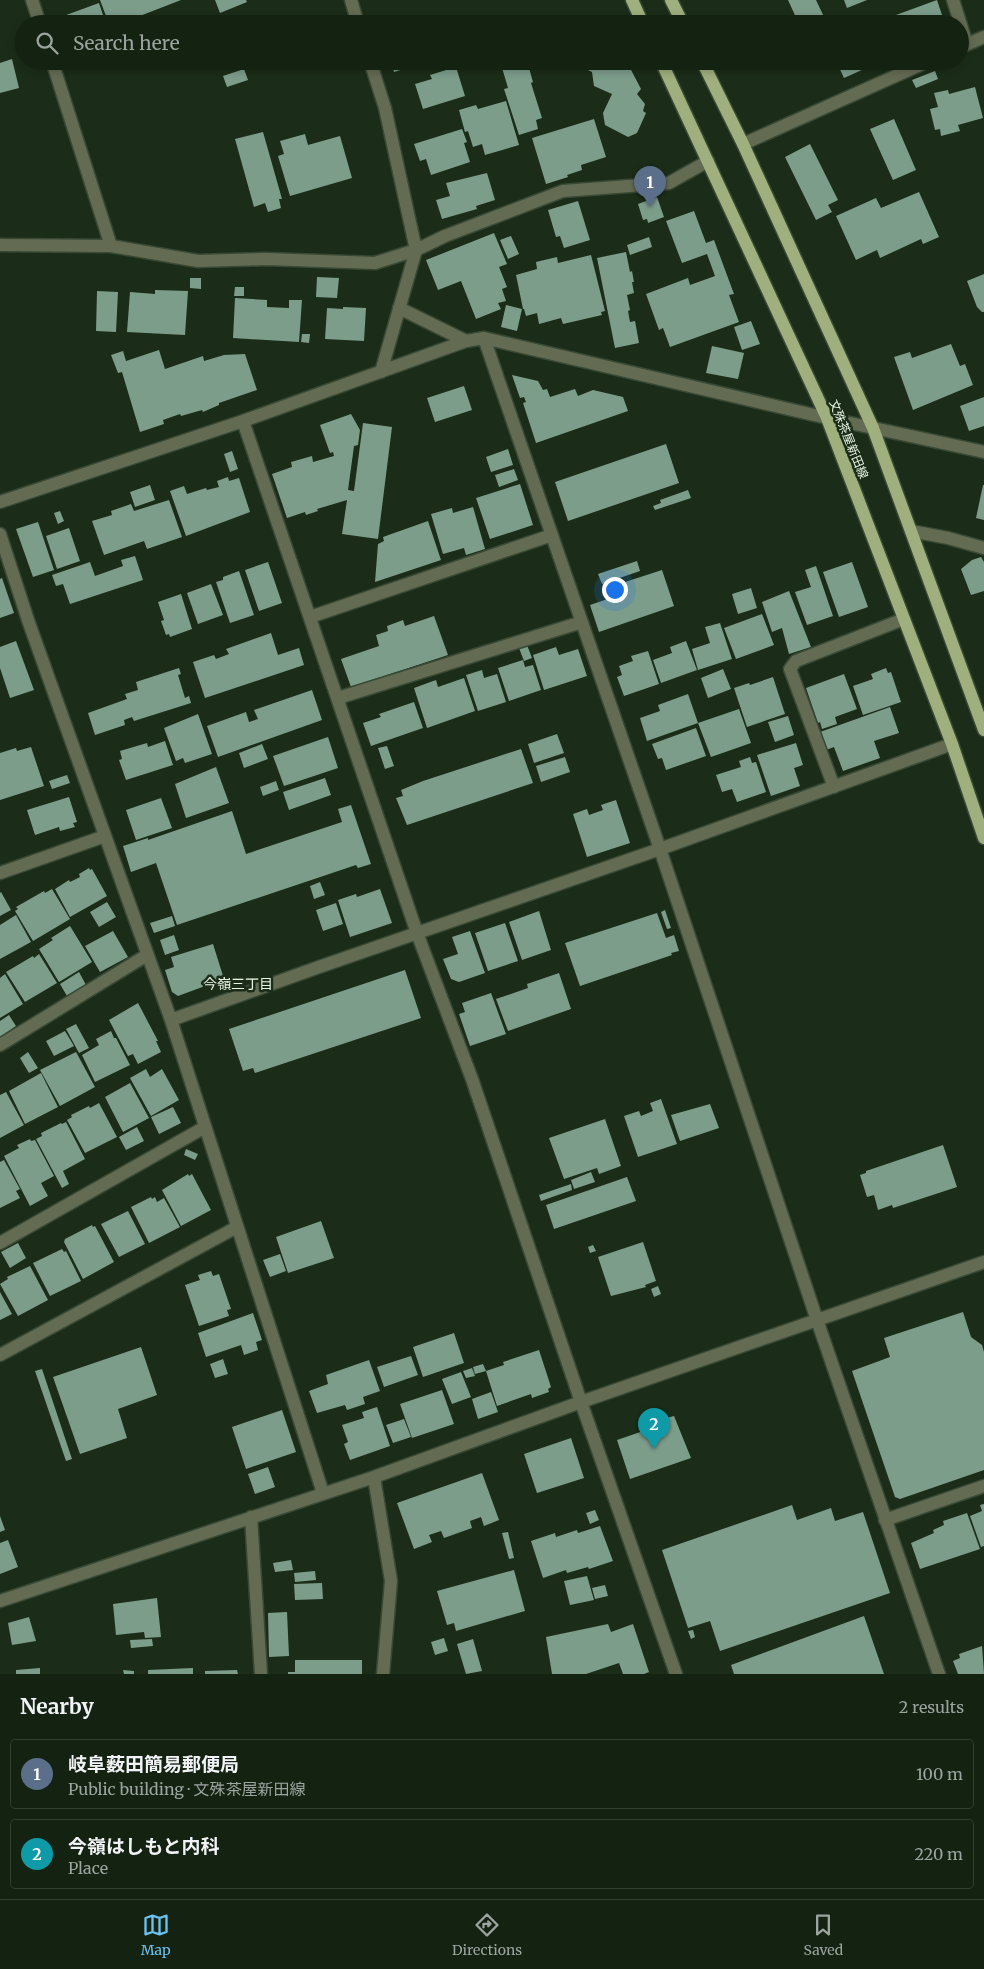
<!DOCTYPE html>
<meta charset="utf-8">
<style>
:root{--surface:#142212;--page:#212f20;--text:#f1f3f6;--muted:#9da49f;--line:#333f32;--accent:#6bc3f2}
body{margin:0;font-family:Merriweather,"Noto Sans JP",serif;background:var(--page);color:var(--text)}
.you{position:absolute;left:614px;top:589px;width:18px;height:18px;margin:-12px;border:4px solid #fff;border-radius:50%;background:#1a73e8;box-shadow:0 0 0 8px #1a73e833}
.badge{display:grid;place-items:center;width:32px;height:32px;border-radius:50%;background:var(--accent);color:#fff;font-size:16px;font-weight:700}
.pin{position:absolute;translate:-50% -41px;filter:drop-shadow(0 1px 2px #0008)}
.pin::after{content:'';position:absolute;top:26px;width:18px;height:15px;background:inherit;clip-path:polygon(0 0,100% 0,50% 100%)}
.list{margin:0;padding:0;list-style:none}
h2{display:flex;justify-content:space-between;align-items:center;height:65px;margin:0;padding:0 20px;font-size:21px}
h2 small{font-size:16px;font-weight:400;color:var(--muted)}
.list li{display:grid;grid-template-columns:32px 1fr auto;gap:15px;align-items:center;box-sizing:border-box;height:70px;margin:0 10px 10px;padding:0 10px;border:1px solid var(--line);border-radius:5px}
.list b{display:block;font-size:19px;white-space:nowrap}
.list p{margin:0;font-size:16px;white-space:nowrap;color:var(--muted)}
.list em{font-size:16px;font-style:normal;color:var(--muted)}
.icon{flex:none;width:28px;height:28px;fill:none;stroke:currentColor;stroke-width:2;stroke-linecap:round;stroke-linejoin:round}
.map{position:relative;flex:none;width:984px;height:1674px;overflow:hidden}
.search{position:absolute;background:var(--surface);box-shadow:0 2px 8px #0003;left:15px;right:15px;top:15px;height:55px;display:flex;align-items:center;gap:12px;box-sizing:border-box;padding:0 18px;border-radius:28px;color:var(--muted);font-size:19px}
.sheet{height:225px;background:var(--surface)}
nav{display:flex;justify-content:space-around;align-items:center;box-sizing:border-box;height:70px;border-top:1px solid var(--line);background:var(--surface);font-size:14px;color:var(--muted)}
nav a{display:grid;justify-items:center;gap:2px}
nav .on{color:var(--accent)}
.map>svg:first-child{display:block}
</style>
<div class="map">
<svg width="984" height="1674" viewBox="0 0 984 1674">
<rect width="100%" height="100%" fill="#1b2d18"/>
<path fill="#7d9d8b" d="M100 0H181L127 21 125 18 109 24Z
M215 0H246L247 2 220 13Z
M788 0H816L825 19 813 24H799Z
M844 0H867L847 8Z
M937 0 945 24H887L885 19Z
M99 3 106 24H47V22Z
M881 18 883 24H867Z
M12 59 19 88 0 93V63Z
M391 61H412L413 66 394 72Z
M500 61H527L533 82 531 83 542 118 536 120 538 129 519 135 504 89 508 88Z
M592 61H614L630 68 641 89 637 94 645 104 643 111 646 113 637 133 628 137 605 125 603 113 612 94 594 86 592 72 588 70Z
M836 61H882L844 78Z
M889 61H898L899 64 891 66Z
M456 67 465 96 423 109 415 84 432 79 430 75Z
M244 69 248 80 227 87 223 76Z
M935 71 938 79 916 88 912 80Z
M975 87 983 118 958 125 960 131 941 136 940 129 935 130 930 109 938 107 934 93 948 90 949 94Z
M506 101 519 145 485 155 482 144 473 147 468 131 465 132 459 110 476 105 478 109Z
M594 119 606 157 581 165 582 170 567 175 568 177 546 184 532 138Z
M894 119 916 170 893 180 870 129Z
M462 129 467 142 464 143 470 162 431 175 426 159 420 161 414 144Z
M263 132 282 199H279L281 208 268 212 265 203 254 207 235 139Z
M305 134 308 145 340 136 352 178 290 196 278 156 284 154 280 141Z
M810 144 838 200 828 205 832 212 816 220 785 157Z
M487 173 495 200 476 206 477 209 442 219 436 200 450 196 446 183Z
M919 192 939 237 923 244 921 239 880 258 877 250 856 260 836 216 876 198 881 208Z
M657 197 664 217 648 223 647 219 643 220 638 204Z
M578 201 590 240 564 248 560 236 556 237 548 210Z
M694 211 706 243 714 240 734 294 729 295 739 322 670 347 663 328 659 330 646 294 688 278 690 285 715 276 707 254 682 263 666 221Z
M494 233 507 264 499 267 507 287 502 289 506 301 498 303 501 309 476 319 461 281 438 290 426 260Z
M511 236 519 254 508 259 500 240Z
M649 237 652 247 630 255 627 245Z
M626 252 630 272 632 271 634 282H632L634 293 627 295 630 310 628 311 630 322 635 321 639 343 615 348 597 258Z
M591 255 605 311 601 312 602 315 563 324 561 318 539 324 537 313 526 316 524 309H523L516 275 537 269 536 262 557 257 558 263Z
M984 274V312H982L977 307 967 281Z
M317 277 339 278 337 298 316 297Z
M190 278H201V289L190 288Z
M235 287H244V296H234Z
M155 290 188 291 185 335 127 332 130 292 155 294Z
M97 291 118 292 116 332 96 331Z
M235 298 267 300V307L289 308V300H302L299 342 233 338Z
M506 305 522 309 517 331 501 327Z
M343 307 366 308 364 341 325 339 327 308 343 309Z
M751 321 760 344 742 350 734 327Z
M302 334H310L309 343 301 342Z
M951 344 960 366 965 364 973 385 913 410 894 357 910 352 912 358Z
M712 346 744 353 738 379 706 373Z
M159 350 165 369 203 356 204 361 224 355 245 354 257 390 219 403V405L203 412 202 410 181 416 180 414 163 420 164 424 140 432 122 372 118 373 111 355 123 351 126 361Z
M512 375 538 381 543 390 547 389 550 397 575 389 578 396 593 390 623 397 628 411 536 443 523 403 526 402 524 397 520 398Z
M464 386 472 410 435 422 427 398Z
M984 397V426L969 431 960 406Z
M351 414 360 430 358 445 354 446 348 490 354 491 363 423 392 427 378 539 342 534 347 500 317 509 318 511 306 515 305 512 287 518 272 474 292 467 291 462 312 456 313 462 334 456 333 452 330 453 320 425Z
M666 444 679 483 568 521 555 482Z
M508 449 513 465 491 472 486 457Z
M232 451 238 469 230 472 224 454Z
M514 469 518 480 499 487 495 475Z
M228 477 229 481 239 478 250 512 186 536 170 491 184 486 187 494 206 488 207 490 219 487 217 481Z
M520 484 533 525 490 539 476 498Z
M150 485 155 500 135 507 130 492Z
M983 485H984V520L976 518Z
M688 490 691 498 655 510 653 506 661 503 660 500Z
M169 500 182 537 147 549 144 541 104 555 92 521 112 515 111 511 131 504 134 511Z
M473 507 485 549 466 555 464 548 443 554 431 514 452 508 453 513Z
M60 511 64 521 58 524 54 513Z
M428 521 441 560 375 582 378 544 384 541 383 537Z
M38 522 54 570 33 577 16 529Z
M69 528 80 561 57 569 46 536Z
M135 556 143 580 70 604 63 584 56 586 52 575 90 562 95 576 123 566 121 560Z
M981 557 984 562V591L971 595 961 569 972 560Z
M637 561 640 571 602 584 598 574Z
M268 562 282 603 259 611 245 570Z
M852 562 868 607 839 617 823 572Z
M816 566 833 616 807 625 795 592 811 587 805 570Z
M662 570 674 606 599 632 590 605 622 594 619 584Z
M239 571 254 615 230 623 216 582 223 580V577Z
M2 578 14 613 0 618V579Z
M211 584 223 615 198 624 187 593Z
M751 588 757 608 738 614 732 594Z
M789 591 811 647 789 654 782 628 772 632 762 602Z
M181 594 192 629 170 637 169 634 166 635 161 621 164 620 158 602Z
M762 614 774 645 736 659 724 628Z
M434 616 448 655 351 687 341 659 379 646 376 635 388 631 387 626 403 620 405 626Z
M720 623 732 659 698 670 692 649 710 643 705 627Z
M271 633 278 655 299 648 304 665 205 698 193 662 214 655 216 659 229 654 226 649Z
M16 641 34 690 10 698 0 668V647Z
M686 641 697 670 661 683 653 660 672 653 670 647Z
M527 645 532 658 524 661 519 648Z
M556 647 559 655 578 649 587 676 544 690 533 655Z
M648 651 659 684 624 696 617 677 622 675 619 666 633 661 631 656Z
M523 660 525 667 533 665 541 690 509 701 498 668Z
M179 668 181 674 178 675 185 698 189 696 191 703 134 721 132 717 124 720 125 725 95 735 88 713 127 699 125 694 138 690 136 682Z
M886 668 888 673 891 672 901 702 863 715 853 686 873 679 871 674Z
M723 669 731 689 708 698 701 678Z
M482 670 484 678 497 674 506 702 478 711 466 675Z
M844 674 857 709 835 717 837 724 822 729 820 722 818 723 806 688Z
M773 677 785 714 747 727 734 688 749 683 750 685Z
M464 678 475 711 427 728 414 688 436 680 438 687Z
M312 690 322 720 218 757 207 726 246 712 249 722 258 719 254 710Z
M688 694 698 723 739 709 751 743 711 757 698 723 647 741 640 718 660 711 658 705Z
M414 702 423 728 371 746 363 723 381 717 379 714Z
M890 707 899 733 874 741 880 758 843 771 834 747 826 750 820 732Z
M198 714 212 754 185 763 183 758 176 761 164 728Z
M788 716 794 735 775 742 768 722Z
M696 728 706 756 666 770 662 758 658 759 652 744Z
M557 734 564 753 534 763 528 744Z
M328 737 338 768 284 786 273 756Z
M165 741 173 765 126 780 119 760 122 759 120 751 147 743 148 747Z
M796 743 803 765 794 768 800 786 771 796 757 755Z
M262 744 268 759 244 768 239 753Z
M387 746 394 766 385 769 378 748Z
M31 747 44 786 0 800V753L16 748 17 751Z
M521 749 533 783 407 825 396 798 403 796 401 790 423 781Z
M565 757 570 772 541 782 536 766Z
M750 757 752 763 756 762 766 792 737 802 732 789 722 792 716 775 741 767 739 761Z
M216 767 229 803 186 818 175 784Z
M67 775 70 783 52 789 49 781Z
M325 778 331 795 289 810 283 792Z
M276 781 279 790 263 796 260 787Z
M69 797 77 822 73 823 75 827 60 831 59 827 35 835 27 810Z
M161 798 172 828 136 840 126 810Z
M616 800 630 843 587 857 573 814 587 809 589 815 603 810 601 805Z
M351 805 371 864 358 868 356 865 177 925 156 863 131 872 123 846 148 838V840L232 811 246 854 342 822 338 809Z
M89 868 90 870 92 869 107 896 70 917 55 889 69 880 70 882 80 877 79 874Z
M320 882 325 895 314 899 310 886Z
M52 889 70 919 33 941 15 911 18 909 16 907 44 891 45 893Z
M380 889 392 923 350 937 338 900 356 894 357 897Z
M1 892 11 910 0 916V893Z
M107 902 116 917 99 927 90 912Z
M336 903 343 924 323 931 316 910Z
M665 910 671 928 667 929 661 912Z
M539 911 551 950 522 960 509 922Z
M657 913 666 938 674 935 679 951 671 953 672 955 580 986 565 943Z
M16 915 31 942 0 959V925Z
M172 916 175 926 154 933 150 923Z
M505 923 518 961 488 971 475 933Z
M70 926 92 962 59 982 39 949 53 940 51 938Z
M113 931 128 957 100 972 85 946Z
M470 931 485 973 459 982 451 979 443 959 458 954 452 937Z
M174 935 179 950 165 955 160 940Z
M213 944 224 979 178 996 172 992 165 970 174 967 171 957Z
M39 954 57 983 25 1002 6 972 33 956 34 958Z
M405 970 421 1018 255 1073 253 1068 243 1071 229 1029Z
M79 972 86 985 67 996 60 984Z
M559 973 571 1009 508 1031 496 999 528 988 527 984Z
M5 974 23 1004 0 1018V978Z
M491 993 506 1034 470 1046 459 1014 465 1012 462 1003Z
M138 1003 158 1041H156L161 1052 138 1064 133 1054 128 1056 109 1020Z
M9 1015 16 1026 0 1037V1021Z
M76 1024 89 1048 79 1053 66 1029Z
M65 1031 74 1046 54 1056 46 1041Z
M111 1031 114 1038H116L130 1065 95 1082 82 1055 99 1045 96 1039Z
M28 1052 38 1068 29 1073 20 1058Z
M76 1052 95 1087 60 1106 40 1070Z
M146 1069 150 1077 162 1069 179 1100 151 1116 130 1078Z
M41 1073 58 1107 25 1124 9 1091Z
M130 1083 149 1118 123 1132 105 1097Z
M6 1092 24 1125 0 1138V1095Z
M661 1099 677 1144 638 1157 624 1116 639 1111 641 1116 653 1111 650 1103Z
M99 1103 117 1137 85 1153 67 1120 72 1117 71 1115 89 1106 90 1108Z
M710 1104 719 1128 680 1141 671 1115Z
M173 1107 181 1123 159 1134 151 1117Z
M605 1119 621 1166 599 1174 597 1168 564 1179 549 1138Z
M66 1122 85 1159 63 1171 69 1184 62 1188 36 1139 42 1136 41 1133 61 1123 62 1124Z
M137 1127 144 1141 126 1150 119 1137Z
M30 1139 31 1141 35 1140 54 1176 41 1183 48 1196 30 1206 4 1156 19 1148 17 1145Z
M943 1145 957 1187 893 1208 892 1205 878 1210 874 1195 867 1197 860 1175 866 1173V1171Z
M186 1149 198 1154 195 1160 184 1155Z
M4 1160 20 1189 16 1191 20 1198 0 1208V1162Z
M591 1172 595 1182 574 1189 571 1180Z
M188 1174 189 1176 192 1174 211 1210 181 1226 162 1190Z
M627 1177 636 1201 554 1229 546 1205Z
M571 1184 572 1190 541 1201 539 1195Z
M151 1197 152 1199 155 1197 157 1202 164 1198 180 1227 149 1243 131 1207Z
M128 1211 145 1244 119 1257 101 1224Z
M321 1221 334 1258 288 1273 276 1237Z
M92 1225 93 1227 95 1226 114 1262 83 1279 64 1242 65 1239Z
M643 1242 656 1281 645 1285 646 1287 611 1296 598 1257Z
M18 1243 26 1258 10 1268 1 1252Z
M593 1245 596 1251 590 1253 588 1247Z
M62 1249 64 1252 66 1251 81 1281 50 1296 33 1263Z
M280 1254 286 1271 270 1277 263 1260Z
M30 1266 48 1300 18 1316 0 1284 8 1279 7 1277Z
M211 1271 213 1276 219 1274 231 1309 227 1310 229 1316 199 1326 185 1285 200 1280 198 1275Z
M658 1286 661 1294 654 1297 651 1289Z
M0 1292 12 1314 0 1320Z
M963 1312 971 1337 982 1345 984 1352V1470L900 1499 895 1497 852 1371 890 1357 884 1338Z
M253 1313 262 1340 256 1342 258 1350 244 1355 241 1345 206 1357 198 1333Z
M454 1333 464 1363 423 1377 413 1347Z
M141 1347 157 1395 118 1409 127 1438 80 1454 53 1377Z
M539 1350 551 1387 548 1389 549 1392 532 1398 531 1394 497 1406 486 1371 504 1365 503 1362Z
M411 1356 418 1375 384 1387 377 1367Z
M223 1359 228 1374 215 1378 210 1364Z
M369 1360 380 1391 363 1397 365 1404 347 1410 345 1405 317 1413 309 1391 328 1384 326 1375Z
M483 1364 486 1371 475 1374 473 1367Z
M472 1368 475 1376 466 1378 463 1371Z
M42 1369 72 1459 66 1461 35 1371Z
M461 1372 471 1397 452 1404 442 1379Z
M442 1390 454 1424 412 1438 400 1404Z
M491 1392 498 1412 478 1419 472 1399Z
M377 1407 390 1446 350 1460 344 1444 348 1442 342 1425 364 1418 362 1412Z
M282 1410 296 1452 246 1469 232 1427Z
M674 1416 691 1458 630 1479 617 1440 649 1429 648 1427 664 1422 663 1419Z
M404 1419 411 1437 393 1443 386 1425Z
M571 1438 584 1478 537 1493 524 1454Z
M268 1467 275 1487 255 1494 248 1474Z
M482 1473 499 1520 484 1526 481 1517 470 1521 472 1528 444 1538 441 1531 429 1535 432 1542 414 1549 397 1503Z
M984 1504V1546L981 1547 970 1516 982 1511 980 1505Z
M792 1505 797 1520 831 1508 835 1521 863 1512 890 1593 720 1651 710 1621 688 1628 662 1550Z
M595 1510 599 1520 590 1524 586 1513Z
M967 1513 980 1549 920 1569 911 1543 934 1533 933 1530 944 1525 943 1521Z
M0 1516 5 1530 0 1532Z
M600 1526 613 1561 589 1569 588 1567 567 1573 566 1570 543 1578 531 1541 555 1533 556 1537 577 1530 578 1533Z
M508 1532 514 1558 509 1559 502 1533Z
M8 1540 18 1567 0 1574V1543Z
M291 1560 293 1570 275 1572 273 1563Z
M514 1570 525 1611 456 1631 454 1623 447 1625 437 1591Z
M315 1571 316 1580 295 1582 294 1573Z
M587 1576 594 1600 570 1605 564 1581Z
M322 1583 323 1599 295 1600 294 1584Z
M605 1585 608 1596 595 1599 592 1588Z
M157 1598 161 1637 145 1638 144 1632 116 1635 113 1604Z
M287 1612 289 1656 269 1657 268 1613Z
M864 1616 884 1674H734L731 1665Z
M29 1617 36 1641 12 1645 8 1623Z
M608 1624 611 1632 633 1624 649 1672 644 1674H623L619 1663 586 1674H552L546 1637Z
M693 1630 695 1637 691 1639 688 1631Z
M444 1638 448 1651 435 1655 431 1642Z
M152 1639 153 1646 131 1648 130 1640Z
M473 1639 482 1671 466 1674 457 1644Z
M982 1646 984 1674H958L953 1661 960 1658 959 1654Z
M295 1660H362V1674H288V1672H295Z
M40 1668V1674H16V1670Z
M193 1668V1674H148V1670Z
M123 1670 134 1671V1674H124Z
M237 1670 238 1674H205V1671Z"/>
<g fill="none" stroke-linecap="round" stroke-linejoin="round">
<g stroke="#384935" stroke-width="15">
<path id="minor" d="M32 0 40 24
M351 0 358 24
M953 0 967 44
M961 47 984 37
M52 61 111 246
M370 61 385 108 416 250 381 372
M743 144 929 61
M0 245 111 246 198 261 267 259 375 263 416 250 445 236 563 191 669 183 708 161
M399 308 466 341
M484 338 660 849 817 1320 939 1674
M243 421 417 933 472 1079 581 1402 676 1674
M0 502 243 421 466 341 484 338 827 418 984 452
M911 531 948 538 984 548
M0 534 29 623 171 1020 323 1493
M310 617 552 535
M338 698 582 622
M834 787 790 669 796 661 904 619
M0 873 105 836
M171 1020 319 967 660 849 952 744
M0 1045 147 955
M0 1243 205 1127
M0 1355 237 1227
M374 1477 391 1581 383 1674
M251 1517 261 1674
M885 1520 984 1486
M0 1601 374 1477 581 1402 984 1262"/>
</g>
<g stroke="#384935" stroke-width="15">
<path id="major" d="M632 0 643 24
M671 0 683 24
M661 61 827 418 952 744 984 838
M702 61 743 144 873 428 984 730"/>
</g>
<use href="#minor" stroke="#646b53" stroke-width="12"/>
<use href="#major" stroke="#9faf7d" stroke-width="12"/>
</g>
<g text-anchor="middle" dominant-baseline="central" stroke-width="5" stroke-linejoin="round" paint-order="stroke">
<g font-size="12" fill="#e8f4e6" stroke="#1b2d18">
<text transform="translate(849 439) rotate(68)">文殊茶屋新田線</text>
</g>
<g font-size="14" fill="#e8f4e6" stroke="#1b2d18">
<text x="238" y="984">今嶺三丁目</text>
</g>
</g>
</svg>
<div class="you"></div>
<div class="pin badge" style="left:650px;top:207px;background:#5c6f8a">1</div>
<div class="pin badge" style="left:654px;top:1449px;background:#0f9aa8">2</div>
<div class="search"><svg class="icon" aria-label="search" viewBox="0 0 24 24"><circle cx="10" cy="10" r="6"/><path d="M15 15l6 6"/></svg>Search here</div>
</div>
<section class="sheet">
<h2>Nearby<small>2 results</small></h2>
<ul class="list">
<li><span class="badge" style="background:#5c6f8a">1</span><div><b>岐阜薮田簡易郵便局</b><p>Public building · 文殊茶屋新田線</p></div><em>100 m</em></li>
<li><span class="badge" style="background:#0f9aa8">2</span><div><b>今嶺はしもと内科</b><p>Place</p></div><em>220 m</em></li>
</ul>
</section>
<nav>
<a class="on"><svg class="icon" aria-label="map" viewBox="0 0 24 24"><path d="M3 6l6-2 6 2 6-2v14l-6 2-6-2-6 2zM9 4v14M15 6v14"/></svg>Map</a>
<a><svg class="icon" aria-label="directions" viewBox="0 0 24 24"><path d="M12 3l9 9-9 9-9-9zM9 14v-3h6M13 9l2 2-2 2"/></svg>Directions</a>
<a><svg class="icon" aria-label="saved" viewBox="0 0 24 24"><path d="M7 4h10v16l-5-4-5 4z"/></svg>Saved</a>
</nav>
